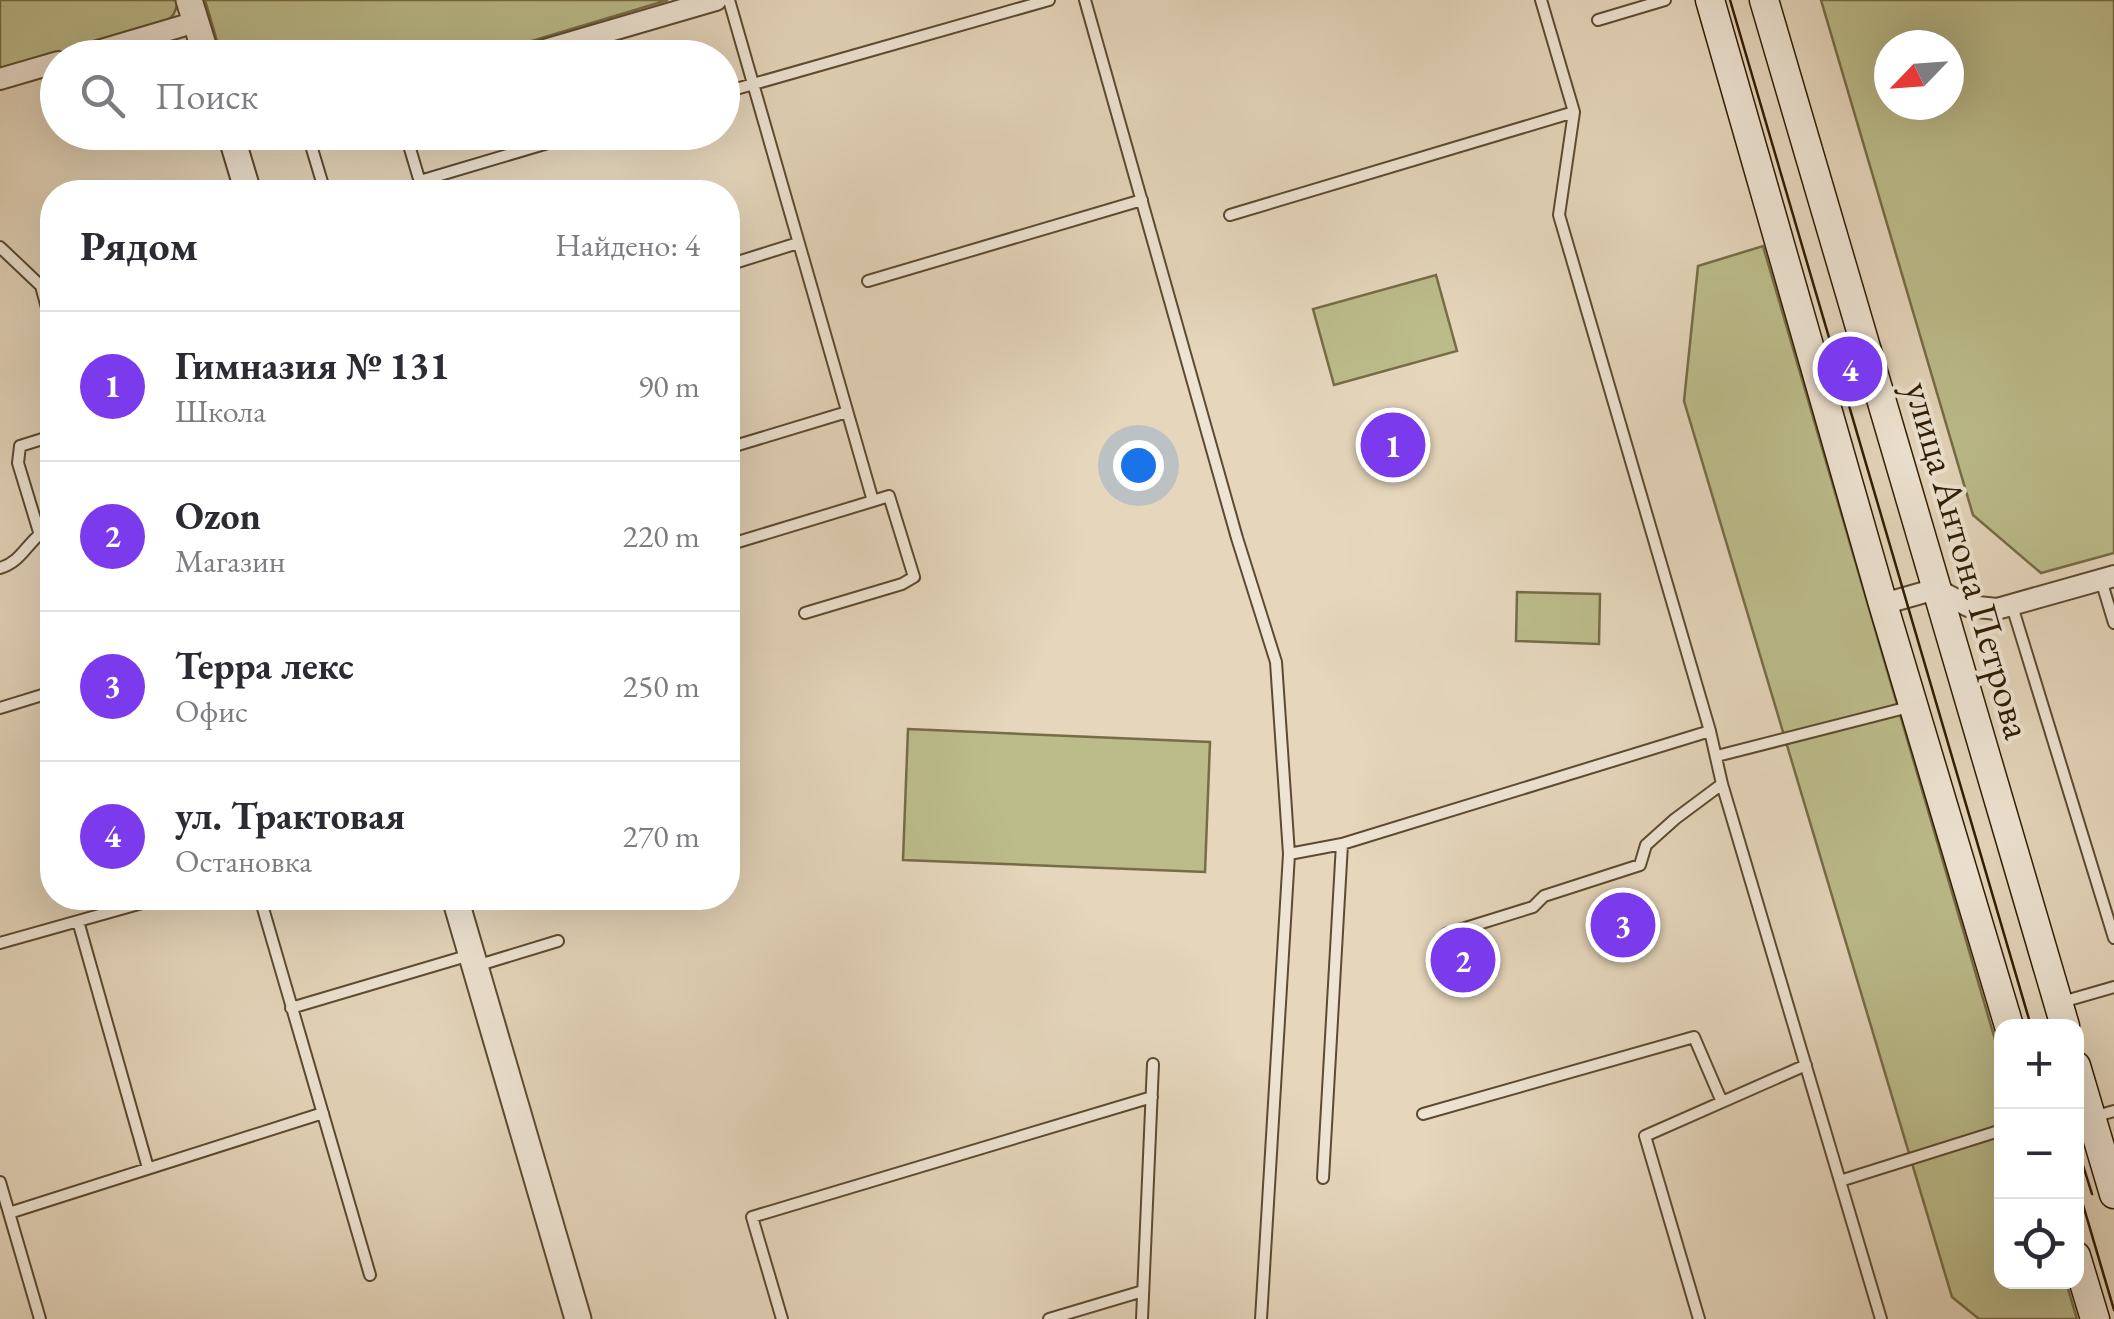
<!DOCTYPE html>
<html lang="ru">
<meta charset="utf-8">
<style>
:root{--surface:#fff;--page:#f2f2f3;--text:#2b2b33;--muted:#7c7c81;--line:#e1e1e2;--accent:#7c3aed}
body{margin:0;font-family:"EB Garamond",serif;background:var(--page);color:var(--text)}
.controls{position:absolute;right:30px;bottom:30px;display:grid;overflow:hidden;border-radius:20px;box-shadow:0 10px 40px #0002}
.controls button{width:90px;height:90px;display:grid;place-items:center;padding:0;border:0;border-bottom:2px solid var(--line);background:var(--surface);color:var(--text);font:50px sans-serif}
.compass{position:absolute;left:1874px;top:30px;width:90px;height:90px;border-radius:50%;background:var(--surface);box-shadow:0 10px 40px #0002;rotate:245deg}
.you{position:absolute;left:1138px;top:465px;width:35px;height:35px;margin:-25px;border:8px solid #fff;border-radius:50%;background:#1a73e8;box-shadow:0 0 0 15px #1a73e833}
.badge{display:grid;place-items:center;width:65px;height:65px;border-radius:50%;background:var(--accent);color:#fff;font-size:32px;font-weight:700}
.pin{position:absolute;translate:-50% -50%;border:5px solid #fff;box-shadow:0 2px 10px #0006}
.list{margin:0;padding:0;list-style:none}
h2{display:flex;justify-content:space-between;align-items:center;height:130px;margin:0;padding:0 40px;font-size:42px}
h2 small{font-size:32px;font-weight:400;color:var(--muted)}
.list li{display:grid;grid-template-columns:65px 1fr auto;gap:30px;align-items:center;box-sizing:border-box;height:150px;padding:0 40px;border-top:2px solid var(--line)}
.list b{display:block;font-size:38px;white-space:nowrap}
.list p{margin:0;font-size:32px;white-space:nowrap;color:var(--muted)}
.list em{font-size:32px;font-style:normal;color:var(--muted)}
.icon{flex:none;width:55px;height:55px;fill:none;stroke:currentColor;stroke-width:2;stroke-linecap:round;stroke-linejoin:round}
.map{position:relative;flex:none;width:2114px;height:1319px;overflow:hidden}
.search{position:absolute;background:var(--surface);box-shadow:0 10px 40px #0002;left:40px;top:40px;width:700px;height:110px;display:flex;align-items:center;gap:25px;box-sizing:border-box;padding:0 35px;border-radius:55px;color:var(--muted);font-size:38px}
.panel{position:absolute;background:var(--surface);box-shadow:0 10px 40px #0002;left:40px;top:180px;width:700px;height:730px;border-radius:40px}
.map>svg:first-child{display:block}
</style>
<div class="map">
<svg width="2114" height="1319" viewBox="0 0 2114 1319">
<rect width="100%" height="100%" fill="#e5d6bc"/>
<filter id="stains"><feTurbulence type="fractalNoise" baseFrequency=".002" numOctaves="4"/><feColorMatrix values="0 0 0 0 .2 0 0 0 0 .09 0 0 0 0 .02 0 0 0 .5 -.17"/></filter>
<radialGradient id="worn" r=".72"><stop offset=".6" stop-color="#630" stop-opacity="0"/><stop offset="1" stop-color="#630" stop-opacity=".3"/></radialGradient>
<path fill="#bcbc8b" stroke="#766c46" stroke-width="2.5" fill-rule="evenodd" d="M0 0H177C177 16 169 21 155 26L0 71Z
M205 0H668L478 57 222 58Z
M1821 0H2114V553L2041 573 1973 515ZM1889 45H1949V105H1889Z
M1763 246 2001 1060 2002 1282H2066L2077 1319H1979L1952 1297 1684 401 1698 266Z
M1436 275 1457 351 1334 385 1313 309Z
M1517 592 1600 594 1599 644 1516 641Z
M908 729 1210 742 1205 872 903 860Z"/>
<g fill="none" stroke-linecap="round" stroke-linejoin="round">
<g stroke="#5d4a30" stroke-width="14">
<path id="service" d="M729 0 873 501 889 496 914 577 902 584 805 613
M1085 0 1237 538 1276 662 1289 854 1261 1319
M1541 0 1574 112 1559 215 1710 731 1722 784 1840 1181
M1598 20 1665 0
M722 93 1049 0
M307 132 325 192
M405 132 423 192
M420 181 585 132
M1230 215 1574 112
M0 247 41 286 52 326
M728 265 798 243
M868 281 1142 200
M728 448 847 412
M39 532 18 463 20 446 52 436
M728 545 873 501
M0 568C25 561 29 535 52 528
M2101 580 2114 623
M2012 606 2114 938
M0 708 52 692
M1717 756 1913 706
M1289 854 1342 844 1710 731
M260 898 370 1275
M78 921 148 1168
M1446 934 1533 907 1544 896 1640 865 1646 845 1675 819 1722 784
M0 943 160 898
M476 966 558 941
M2062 1002 2114 987
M291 1008 470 955
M1423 1114 1694 1037 1722 1102
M2093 1117 2114 1111
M1323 1178 1342 844
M0 1182 40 1319
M9 1213 323 1113
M782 1319 752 1217 1152 1097
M1049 1319 1143 1291
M1142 1319 1153 1064
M1699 1319 1645 1136 1806 1065
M1881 1319 1840 1181 2002 1130"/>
</g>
<g stroke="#5d4a30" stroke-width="24">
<path id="minor" d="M74 58 196 22
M517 58 716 0
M0 79 58 62
M233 142 263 132
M1883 604 1936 589 1968 606 1997 609 2114 576"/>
</g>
<g stroke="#5d4a30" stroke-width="29">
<path id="tertiary" d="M189 0 207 58
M230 132 248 192
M455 898 578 1319"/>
</g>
<g stroke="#301c01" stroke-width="31">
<path id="secondary" d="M1710 0 1883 604 2009 1026
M1764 0 2065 1026
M2076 1066 2114 1194
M2076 1256 2095 1319"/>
</g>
<use href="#service" stroke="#eee4d3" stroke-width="10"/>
<use href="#minor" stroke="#eee4d3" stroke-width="20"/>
<use href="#tertiary" stroke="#eee4d3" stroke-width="25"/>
<use href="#secondary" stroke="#eee4d3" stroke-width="28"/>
<path stroke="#301c01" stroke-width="2.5" d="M1730 0 2031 1026
M2076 1143 2092 1194
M2076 1181 2114 1310"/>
</g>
<g text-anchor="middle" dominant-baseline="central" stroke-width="8" stroke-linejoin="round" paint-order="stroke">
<g font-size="40" fill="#301c01" stroke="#eee4d3">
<text transform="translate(1969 560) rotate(74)">улица Антона Петрова</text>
</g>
</g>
<rect width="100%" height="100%" filter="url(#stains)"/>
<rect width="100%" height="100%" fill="url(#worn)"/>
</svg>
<div class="controls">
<button>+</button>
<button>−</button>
<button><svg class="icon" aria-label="locate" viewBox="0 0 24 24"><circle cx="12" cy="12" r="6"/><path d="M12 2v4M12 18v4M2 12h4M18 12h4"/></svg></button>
</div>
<svg class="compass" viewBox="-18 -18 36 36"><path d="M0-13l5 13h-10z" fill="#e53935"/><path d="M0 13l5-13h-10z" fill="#7c7c81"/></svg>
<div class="you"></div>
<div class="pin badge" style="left:1393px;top:445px">1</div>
<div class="pin badge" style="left:1463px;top:960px">2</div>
<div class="pin badge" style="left:1623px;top:925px">3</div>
<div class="pin badge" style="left:1850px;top:369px">4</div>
<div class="search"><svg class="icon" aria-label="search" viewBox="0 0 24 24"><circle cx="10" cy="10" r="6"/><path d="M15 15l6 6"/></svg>Поиск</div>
<section class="panel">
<h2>Рядом<small>Найдено: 4</small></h2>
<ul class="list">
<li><span class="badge">1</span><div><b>Гимназия № 131</b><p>Школа</p></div><em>90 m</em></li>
<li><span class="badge">2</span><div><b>Ozon</b><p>Магазин</p></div><em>220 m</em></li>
<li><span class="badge">3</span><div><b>Терра лекс</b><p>Офис</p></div><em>250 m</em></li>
<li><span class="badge">4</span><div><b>ул. Трактовая</b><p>Остановка</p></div><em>270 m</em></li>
</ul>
</section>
</div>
